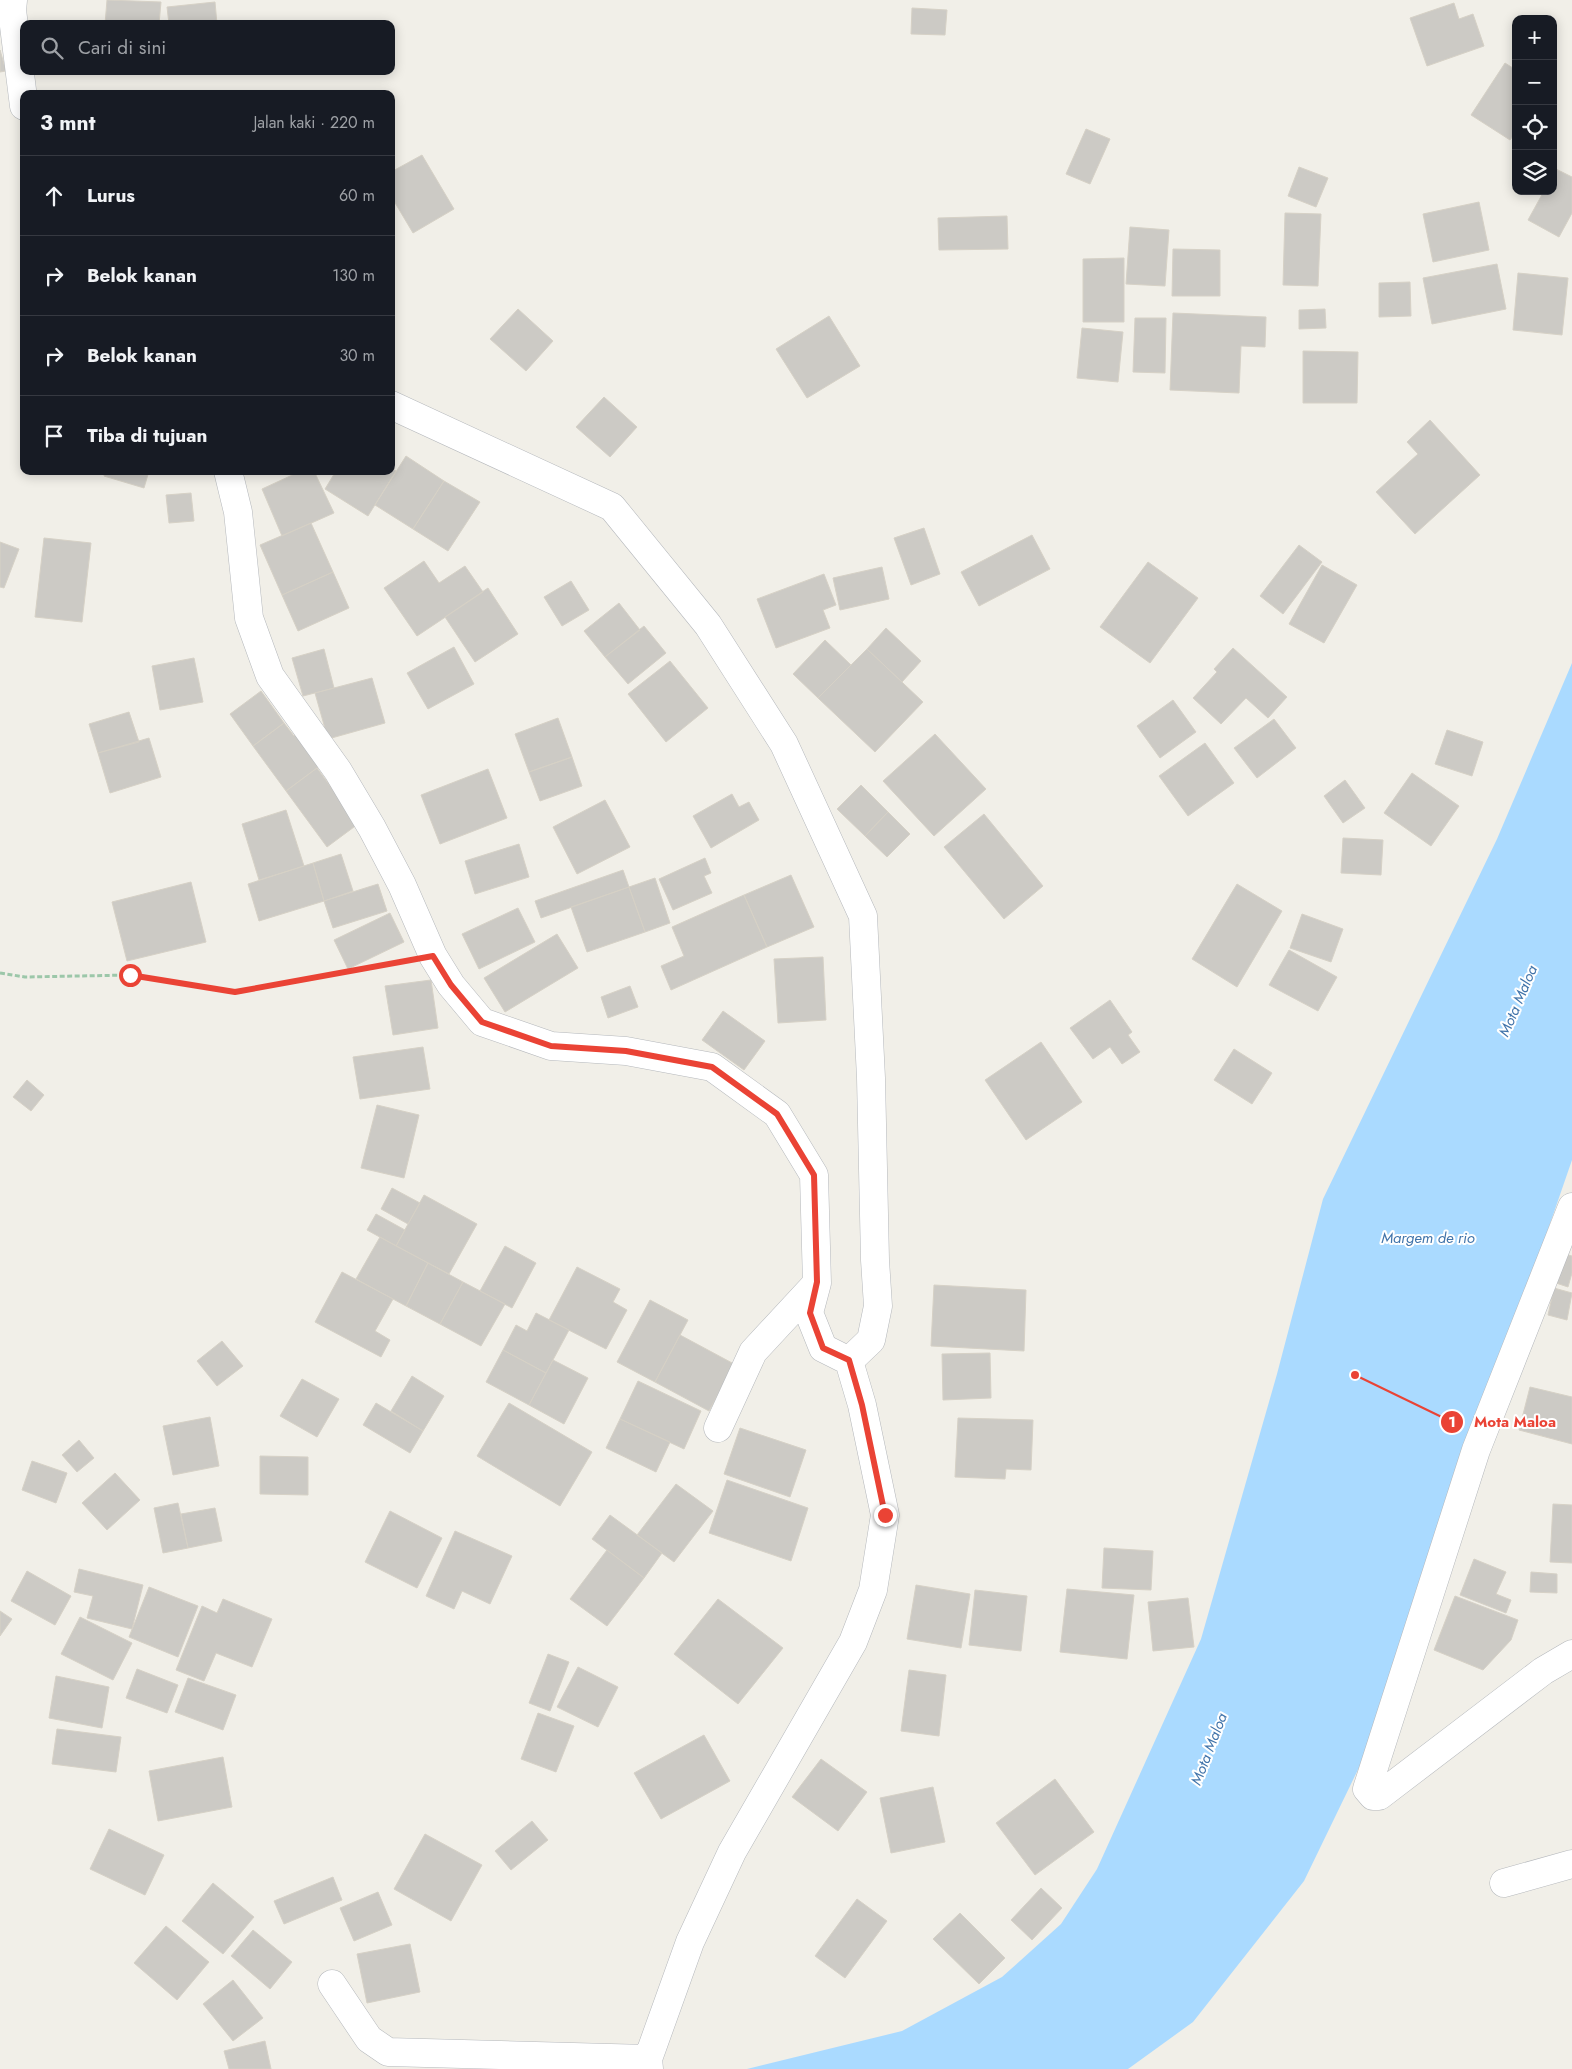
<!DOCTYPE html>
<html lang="id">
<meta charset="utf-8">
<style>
:root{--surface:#171b24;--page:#242831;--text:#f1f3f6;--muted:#9ea1a6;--line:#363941}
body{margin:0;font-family:Jost,sans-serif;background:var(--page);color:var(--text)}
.controls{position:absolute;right:15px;top:15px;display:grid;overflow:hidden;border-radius:10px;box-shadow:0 2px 12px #0003}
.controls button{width:45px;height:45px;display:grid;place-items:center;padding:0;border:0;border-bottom:1px solid var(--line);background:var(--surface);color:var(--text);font:25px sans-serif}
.stop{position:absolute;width:15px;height:15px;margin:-11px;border:4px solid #ea4335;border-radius:50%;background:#fff}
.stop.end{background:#ea4335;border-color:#fff;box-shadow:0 1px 5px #0008}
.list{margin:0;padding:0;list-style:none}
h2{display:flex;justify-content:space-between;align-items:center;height:65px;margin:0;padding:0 20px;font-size:21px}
h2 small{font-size:16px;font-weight:400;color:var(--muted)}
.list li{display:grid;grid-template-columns:32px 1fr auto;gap:15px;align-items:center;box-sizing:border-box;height:80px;padding:0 20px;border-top:1px solid var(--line)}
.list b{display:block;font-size:19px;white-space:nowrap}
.list em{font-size:16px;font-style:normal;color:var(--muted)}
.icon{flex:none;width:28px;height:28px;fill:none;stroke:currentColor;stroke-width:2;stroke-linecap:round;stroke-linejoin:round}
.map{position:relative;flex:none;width:1572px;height:2069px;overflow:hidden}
.search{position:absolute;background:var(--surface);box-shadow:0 2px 12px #0003;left:20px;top:20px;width:375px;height:55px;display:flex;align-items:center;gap:12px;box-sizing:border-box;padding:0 18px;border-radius:10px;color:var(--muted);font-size:19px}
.panel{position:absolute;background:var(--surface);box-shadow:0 2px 12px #0003;left:20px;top:90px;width:375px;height:385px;border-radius:10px}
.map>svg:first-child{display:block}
</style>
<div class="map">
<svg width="1572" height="2069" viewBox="0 0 1572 2069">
<rect width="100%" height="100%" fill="#f1efe8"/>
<path fill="#aadaff" d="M1572 663V1160L1486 1409 1398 1687 1304 1881 1193 2022 1128 2069H747L902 2031 1002 1977 1061 1924 1097 1869 1201 1639 1277 1374 1323 1199 1497 839Z"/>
<path fill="#cccac5" stroke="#d6d1c6" d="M107 0 161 2 159 24H105Z
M215 2 217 24H169L167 7Z
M1454 3 1459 19 1473 14 1484 46 1427 66 1410 18Z
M912 8 947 10 945 35 911 34Z
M0 50 6 71 0 72Z
M1505 63 1516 70V132L1510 140 1471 115Z
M1086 129 1110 139 1090 184 1066 174Z
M422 155 454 209 413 233 391 196V172Z
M1299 167 1328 178 1316 207 1288 196Z
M1556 169 1572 177V213L1559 237 1528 220 1544 191H1553V173Z
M1479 202 1489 250 1433 262 1423 214Z
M1285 213 1321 214 1318 286 1283 285Z
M1007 216 1008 249 939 250 938 218Z
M1130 227 1169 230 1165 286 1126 284Z
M1173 249 1220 250V296H1172Z
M1124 258V322H1083V259Z
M1497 264 1506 309 1432 324 1423 278Z
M1518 273 1568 278 1562 335 1513 330Z
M1410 282 1411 316 1379 317V283Z
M518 309 553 341 526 371 490 339Z
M1325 309 1326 328 1299 329V310Z
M1173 313 1266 317 1265 347 1241 346 1239 393 1170 390Z
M829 316 860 366 807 398 776 349Z
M1135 318H1166L1165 373 1133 372Z
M1082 328 1123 332 1118 382 1077 378Z
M1303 351 1358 352 1357 403H1303Z
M604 397 637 427 610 457 576 427Z
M1430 420 1480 475 1415 534 1376 492 1418 454 1407 442Z
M406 456 444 481 413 529 375 505Z
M391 468 396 471 368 516 325 489 336 471H391Z
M105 471H149L144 488 104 476Z
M301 471H314L334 513 282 536 262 489Z
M444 481 480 502 448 551 413 529Z
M191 493 194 521 169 523 166 495Z
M311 523 333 572 282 595 260 545Z
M924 528 940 574 911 585 894 538Z
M1032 535 1050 569 979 606 961 572Z
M44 538 91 543 82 622 35 617Z
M0 542 19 549 4 588 0 587Z
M1299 545 1322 562 1283 614 1260 596Z
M424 561 439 583 465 566 483 592 417 636 384 588Z
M1148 562 1198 598 1150 663 1100 627Z
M1322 565 1357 585 1324 643 1289 624Z
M882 567 889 599 840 610 833 578Z
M333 572 349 608 298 631 282 595Z
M824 574 836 605 823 610 830 628 776 648 757 599Z
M571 581 589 610 562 626 544 597Z
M488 588 518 634 475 662 445 617Z
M619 603 640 630 605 657 584 631Z
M644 626 666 653 628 684 605 657Z
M886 628 921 661 902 682 867 649Z
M825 640 851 665 818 698 793 674Z
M454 647 474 684 428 709 407 673Z
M1233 648 1287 697 1268 718 1246 698 1221 724 1193 698 1217 672 1214 669Z
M324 649 334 688 303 696 292 658Z
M867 649 923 702 875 752 818 698Z
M194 658 203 702 160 710 152 666Z
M670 661 708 708 666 742 628 694Z
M372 678 385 723 328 739 315 693Z
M261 691 284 723 253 746 230 714Z
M1173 700 1196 732 1160 758 1137 726Z
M129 712 139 742 98 753 89 724Z
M558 718 572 757 529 772 515 734Z
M1274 719 1296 748 1257 778 1234 748Z
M284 723 294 736 302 730 325 762 286 791 253 746Z
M1447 730 1483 742 1472 776 1435 764Z
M935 734 986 789 934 836 883 781Z
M149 738 161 777 110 793 98 753Z
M1205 743 1234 783 1188 816 1159 776Z
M572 757 582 786 540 801 529 772Z
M317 768 358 824 327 847 286 791Z
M488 769 507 818 440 844 421 795Z
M1412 773 1459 806 1431 846 1384 813Z
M1345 780 1365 808 1343 823 1324 796Z
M861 785 888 812 865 836 837 809Z
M732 794 739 807 749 802 759 820 711 848 693 816Z
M605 800 630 847 577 874 553 827Z
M286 810 304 866 259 880 242 824Z
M888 812 910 834 887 857 865 836Z
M984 814 1043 886 1004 919 944 847Z
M1343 838 1383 840 1381 875 1341 873Z
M519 844 529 877 475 894 465 861Z
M341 854 353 891 324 901 313 863Z
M705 858 711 873 704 876 712 893 673 910 659 879Z
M313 863 324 901 259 921 248 884Z
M623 870 629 887 541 918 535 901Z
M791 875 814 927 767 947 744 895Z
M655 878 670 923 645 932 629 887Z
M191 882 206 942 127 961 112 902Z
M378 884 387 911 333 928 324 901Z
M1237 884 1282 911 1237 987 1192 959Z
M629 887 645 932 587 952 571 907Z
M744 895 767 947 671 990 661 966 684 956 672 927Z
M518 908 535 942 479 969 462 934Z
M390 913 404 942 348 969 334 940Z
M1302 914 1343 929 1331 962 1290 948Z
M557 934 578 968 505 1012 484 978Z
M1289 950 1337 977 1318 1011 1269 985Z
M823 957 826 1020 778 1023 774 959Z
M431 980 438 1028 393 1035 385 986Z
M630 986 638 1007 608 1018 601 997Z
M1110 1000 1132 1032 1128 1035 1140 1052 1122 1064 1110 1047 1093 1059 1070 1028Z
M723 1011 765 1041 744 1070 702 1040Z
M1041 1042 1082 1102 1026 1140 985 1080Z
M423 1047 430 1089 360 1099 353 1057Z
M1234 1049 1272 1073 1252 1104 1214 1080Z
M27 1080 44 1095 31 1111 13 1097Z
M377 1105 419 1115 404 1178 361 1168Z
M392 1188 420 1203 408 1224 381 1209Z
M424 1195 477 1224 449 1274 396 1246Z
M376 1214 405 1230 396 1246 367 1230Z
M380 1237 428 1263 406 1306 356 1279Z
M505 1246 536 1263 512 1308 480 1291Z
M1561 1253 1572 1256V1273L1568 1287 1553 1282Z
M428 1263 463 1282 440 1324 406 1306Z
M577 1267 620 1289 613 1302 627 1310 606 1349 549 1320Z
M342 1272 393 1299 375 1331 390 1340 381 1357 315 1322Z
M463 1282 505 1304 481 1346 440 1324Z
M934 1285 1026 1290 1024 1351 931 1346Z
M1554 1288 1572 1293 1567 1320 1548 1315Z
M650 1300 688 1320 655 1382 617 1362Z
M536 1313 569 1330 546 1373 503 1350 516 1325 527 1331Z
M680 1335 734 1364 709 1411 655 1382Z
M222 1341 243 1366 217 1386 197 1361Z
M503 1350 546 1373 529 1405 486 1382Z
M990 1353 991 1398 943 1400 942 1354Z
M553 1360 588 1378 564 1424 529 1405Z
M412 1376 444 1396 423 1431 391 1411Z
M302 1379 339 1399 317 1437 280 1416Z
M638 1381 701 1411 684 1449 620 1419Z
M1530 1387 1572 1397V1444L1519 1430Z
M376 1403 423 1431 410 1453 363 1425Z
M509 1403 592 1452 560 1506 477 1456Z
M210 1417 219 1466 173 1475 163 1426Z
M958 1418 1033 1420 1031 1470 1006 1469 1005 1479 955 1477Z
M620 1419 670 1442 656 1472 606 1448Z
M740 1428 806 1450 790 1497 724 1474Z
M79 1440 94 1458 77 1472 62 1455Z
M260 1456 308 1457V1495L260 1494Z
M32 1461 67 1473 56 1503 22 1490Z
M115 1473 140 1500 107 1530 82 1503Z
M727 1480 808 1508 791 1561 709 1533Z
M676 1484 713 1511 674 1562 637 1535Z
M178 1503 188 1548 163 1553 154 1508Z
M1553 1504 1572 1505V1563L1550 1562Z
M215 1508 222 1541 188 1548 181 1514Z
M390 1511 442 1538 417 1588 365 1562Z
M610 1515 662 1553 644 1578 592 1539Z
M455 1531 512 1556 490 1604 462 1591 454 1609 426 1596Z
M1104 1548 1153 1551 1151 1590 1102 1588Z
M607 1550 644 1578 607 1626 570 1599Z
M1474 1559 1506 1572 1496 1594 1511 1600 1506 1613 1460 1595Z
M79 1569 143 1585 132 1629 87 1618 93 1596 74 1592Z
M27 1571 71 1596 55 1625 11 1601Z
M1531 1572 1557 1574V1593L1530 1592Z
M916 1585 970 1594 961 1648 907 1639Z
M149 1587 198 1606 178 1657 129 1637Z
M1067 1589 1134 1595 1127 1659 1060 1652Z
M975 1590 1027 1596 1021 1651 969 1645Z
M1455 1596 1518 1620 1511 1640 1483 1670 1434 1650Z
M1188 1598 1194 1647 1153 1651 1148 1602Z
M223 1599 272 1619 252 1667 216 1653 204 1681 176 1670 202 1606 217 1613Z
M718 1599 783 1648 738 1704 674 1654Z
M0 1611 12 1619 0 1636Z
M80 1617 132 1643 113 1680 61 1654Z
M548 1654 569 1662 550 1711 529 1703Z
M578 1667 618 1687 598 1727 557 1707Z
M137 1669 178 1685 167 1713 126 1698Z
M909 1670 946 1675 939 1736 901 1731Z
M56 1676 109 1687 102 1728 49 1718Z
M188 1678 236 1695 223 1730 175 1712Z
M538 1713 574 1726 556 1772 521 1759Z
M57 1729 121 1737 116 1772 52 1764Z
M704 1735 730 1781 661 1819 634 1773Z
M223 1757 232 1807 158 1821 149 1771Z
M821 1759 867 1792 838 1831 792 1797Z
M1055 1779 1094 1832 1035 1875 996 1823Z
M933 1787 945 1842 891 1853 880 1798Z
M532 1821 548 1840 511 1870 495 1851Z
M109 1829 164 1855 145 1895 90 1869Z
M425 1834 482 1865 451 1921 394 1889Z
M333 1877 342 1900 284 1924 274 1901Z
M213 1883 254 1917 223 1954 182 1921Z
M1041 1888 1062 1908 1032 1940 1011 1920Z
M378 1892 392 1925 354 1941 340 1908Z
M857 1899 887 1921 845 1978 815 1956Z
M960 1913 1005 1958 979 1984 933 1939Z
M166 1926 209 1962 177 2000 134 1963Z
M253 1930 292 1962 270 1989 231 1956Z
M410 1944 420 1992 367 2003 357 1954Z
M233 1980 263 2018 233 2041 203 2004Z
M265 2041 271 2069H229L224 2051Z"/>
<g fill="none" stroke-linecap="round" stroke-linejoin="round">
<g stroke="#b5b8bc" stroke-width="29">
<path id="minor" d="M13 0 12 10 24 106
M391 405 612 507 708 625 784 744 863 916 871 1078 875 1260 878 1306 871 1340 849 1361
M228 471 238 512 249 618 270 676 338 771 372 828 402 885 433 956 451 985 482 1022 551 1046 626 1051 712 1067 777 1114 814 1175 817 1283 809 1313 823 1348 849 1361 862 1405 885 1515 873 1590 853 1642 732 1852 690 1942 648 2059 649 2069
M1572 1207 1476 1450 1367 1789 1373 1796H1379L1543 1671 1572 1654
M718 1428 753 1352 816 1284
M1504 1883 1572 1864
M332 1984 369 2039 388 2052 648 2059"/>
</g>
<path stroke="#9cc7a9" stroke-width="3" stroke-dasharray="5 2.5" stroke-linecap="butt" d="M0 973 25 977 130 975 235 992 400 962"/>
<use href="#minor" stroke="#fff" stroke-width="28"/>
</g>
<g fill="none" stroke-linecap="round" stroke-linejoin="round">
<path stroke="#ea4335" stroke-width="6" d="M130 975 235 992 433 956 451 985 482 1022 551 1046 626 1051 712 1067 777 1114 814 1175 817 1282 810 1313 823 1348 849 1360 862 1405 885 1515"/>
</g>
<g text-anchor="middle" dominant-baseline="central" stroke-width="4" stroke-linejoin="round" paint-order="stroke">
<g font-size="15" font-style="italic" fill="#4174aa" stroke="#fff">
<text transform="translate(1518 1001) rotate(-67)">Mota Maloa</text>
<text x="1428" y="1238">Margem de rio</text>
<text transform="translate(1209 1749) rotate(-69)">Mota Maloa</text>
</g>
</g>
<path fill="none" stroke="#ea4335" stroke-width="2" d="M1355 1375L1452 1422"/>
<g fill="#ea4335" stroke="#fff" stroke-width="2">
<circle cx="1355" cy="1375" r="5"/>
<circle cx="1452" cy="1422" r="12"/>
</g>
<g font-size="15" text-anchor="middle" font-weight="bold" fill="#fff">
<text x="1452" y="1427">1</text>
</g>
<g font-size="15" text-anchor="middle" font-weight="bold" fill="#ea4335" stroke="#fff" stroke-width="4" stroke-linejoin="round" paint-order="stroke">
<text x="1515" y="1427">Mota Maloa</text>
</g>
</svg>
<div class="controls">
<button>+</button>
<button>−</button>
<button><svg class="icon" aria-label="locate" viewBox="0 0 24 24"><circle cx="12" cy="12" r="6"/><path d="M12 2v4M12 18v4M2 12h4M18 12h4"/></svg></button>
<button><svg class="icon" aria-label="layers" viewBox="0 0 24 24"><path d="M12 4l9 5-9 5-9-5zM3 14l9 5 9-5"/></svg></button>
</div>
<div class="stop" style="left:130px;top:975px"></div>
<div class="stop end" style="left:885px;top:1515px"></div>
<div class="search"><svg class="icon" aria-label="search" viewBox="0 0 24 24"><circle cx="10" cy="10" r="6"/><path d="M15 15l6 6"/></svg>Cari di sini</div>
<section class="panel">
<h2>3 mnt<small>Jalan kaki · 220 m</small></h2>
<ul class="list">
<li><svg class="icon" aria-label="ahead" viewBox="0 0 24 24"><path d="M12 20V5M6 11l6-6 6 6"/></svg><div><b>Lurus</b></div><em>60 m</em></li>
<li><svg class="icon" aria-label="right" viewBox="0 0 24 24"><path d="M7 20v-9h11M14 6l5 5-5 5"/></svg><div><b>Belok kanan</b></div><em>130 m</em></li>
<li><svg class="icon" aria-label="right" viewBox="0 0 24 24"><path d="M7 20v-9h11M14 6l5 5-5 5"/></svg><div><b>Belok kanan</b></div><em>30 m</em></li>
<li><svg class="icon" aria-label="arrive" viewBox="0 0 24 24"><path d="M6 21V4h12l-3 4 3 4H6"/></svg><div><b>Tiba di tujuan</b></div></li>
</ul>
</section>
</div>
